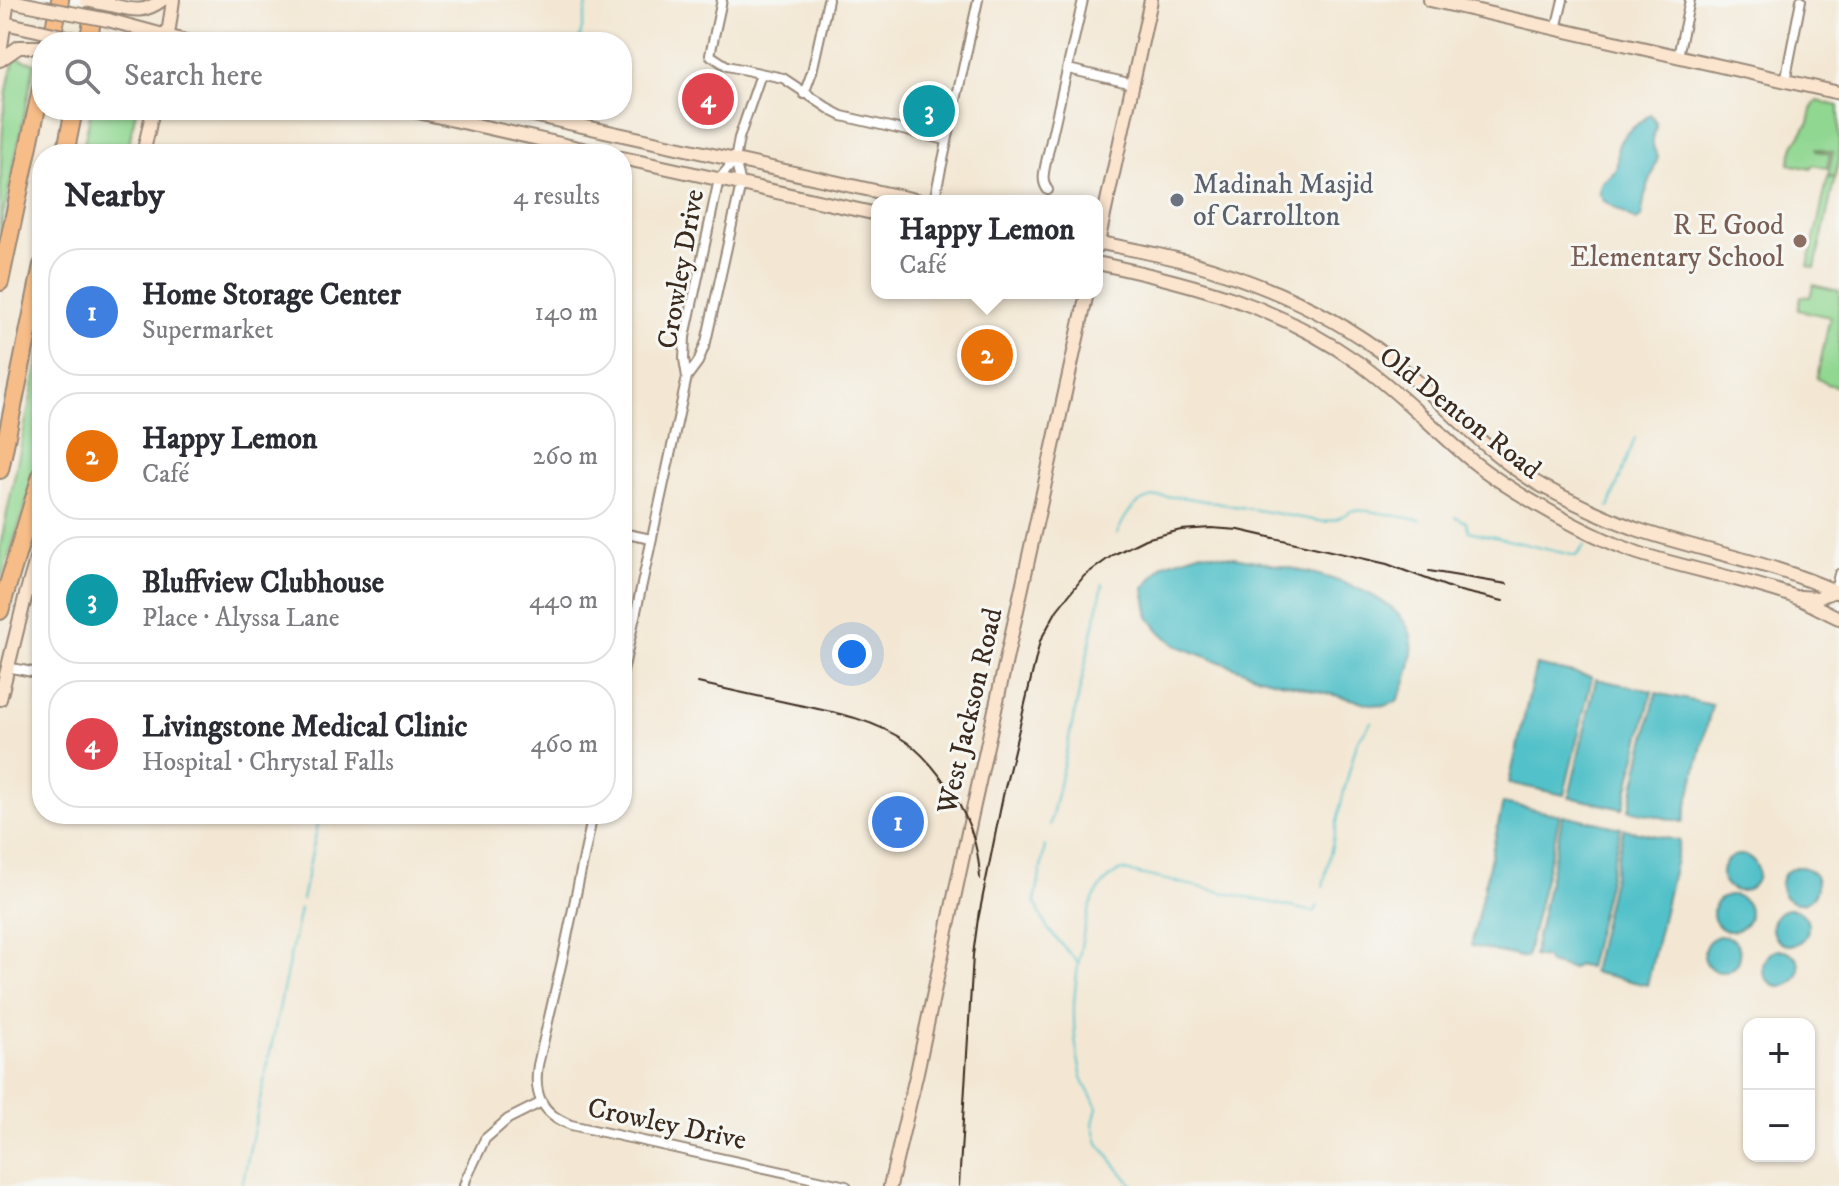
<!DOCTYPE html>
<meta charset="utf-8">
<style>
:root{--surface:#fff;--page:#f7f7f7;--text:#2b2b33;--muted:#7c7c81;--line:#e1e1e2;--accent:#b5179e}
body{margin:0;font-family:"IM FELL DW Pica",serif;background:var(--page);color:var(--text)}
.controls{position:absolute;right:24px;bottom:24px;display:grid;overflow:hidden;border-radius:16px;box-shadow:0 2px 6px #0004}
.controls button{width:72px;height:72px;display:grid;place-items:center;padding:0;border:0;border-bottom:2px solid var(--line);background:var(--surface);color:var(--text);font:40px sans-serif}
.you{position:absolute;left:852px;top:654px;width:28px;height:28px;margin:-20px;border:6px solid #fff;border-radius:50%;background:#1a73e8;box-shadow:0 0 0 12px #1a73e833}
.badge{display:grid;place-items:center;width:52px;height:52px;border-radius:50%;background:var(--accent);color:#fff;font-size:26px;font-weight:700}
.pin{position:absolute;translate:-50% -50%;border:4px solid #fff;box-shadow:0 2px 8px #0006}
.popup{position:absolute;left:871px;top:195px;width:232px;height:104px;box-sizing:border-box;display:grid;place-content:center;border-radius:16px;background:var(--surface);filter:drop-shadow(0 2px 6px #0005);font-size:26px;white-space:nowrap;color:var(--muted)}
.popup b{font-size:30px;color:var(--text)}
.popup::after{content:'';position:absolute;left:50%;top:100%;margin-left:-16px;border:16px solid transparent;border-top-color:var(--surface)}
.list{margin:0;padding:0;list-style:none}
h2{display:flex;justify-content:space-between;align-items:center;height:104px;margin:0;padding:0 32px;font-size:34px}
h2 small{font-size:26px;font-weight:400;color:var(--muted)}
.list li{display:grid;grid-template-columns:52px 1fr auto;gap:24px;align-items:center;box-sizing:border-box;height:128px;margin:0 16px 16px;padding:0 16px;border:2px solid var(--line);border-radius:32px}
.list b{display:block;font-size:30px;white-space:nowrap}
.list p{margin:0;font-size:26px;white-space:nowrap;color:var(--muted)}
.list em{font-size:26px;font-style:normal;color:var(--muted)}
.icon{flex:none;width:44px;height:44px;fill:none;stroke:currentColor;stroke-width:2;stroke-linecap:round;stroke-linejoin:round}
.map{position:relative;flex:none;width:1839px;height:1186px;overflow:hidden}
.search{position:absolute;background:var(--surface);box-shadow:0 2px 6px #0004;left:32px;top:32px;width:600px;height:88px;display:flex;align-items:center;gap:20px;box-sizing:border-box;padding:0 28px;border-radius:32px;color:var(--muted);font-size:30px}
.panel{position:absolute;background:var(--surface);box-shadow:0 2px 6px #0004;left:32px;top:144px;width:600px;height:680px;border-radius:32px}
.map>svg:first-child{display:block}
</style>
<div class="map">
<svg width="1839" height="1186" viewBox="0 0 1839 1186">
<rect width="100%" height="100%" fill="#f6f6f2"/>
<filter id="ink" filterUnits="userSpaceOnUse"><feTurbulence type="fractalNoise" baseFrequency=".0125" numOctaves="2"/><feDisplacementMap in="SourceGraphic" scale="16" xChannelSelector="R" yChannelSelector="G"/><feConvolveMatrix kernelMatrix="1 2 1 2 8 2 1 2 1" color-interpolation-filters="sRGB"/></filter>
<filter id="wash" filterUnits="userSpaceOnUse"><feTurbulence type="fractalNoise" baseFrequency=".006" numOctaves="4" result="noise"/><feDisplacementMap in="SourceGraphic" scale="32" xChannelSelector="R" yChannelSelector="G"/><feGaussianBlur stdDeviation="1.8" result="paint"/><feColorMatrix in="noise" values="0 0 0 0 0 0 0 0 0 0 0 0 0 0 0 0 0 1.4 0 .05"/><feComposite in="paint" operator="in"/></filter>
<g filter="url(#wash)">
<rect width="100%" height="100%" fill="#f3e7d3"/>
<path fill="#90d791" stroke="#668058" stroke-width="2" d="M16 58 35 63 0 232C0 191 0 89 16 58Z
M1817 101 1839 106V160L1835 177 1828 175 1833 152 1816 149V151L1830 154 1827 168 1813 165 1811 169 1789 164 1794 146 1809 122 1813 106Z
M91 110H136L127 154H82Z
M1828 177 1835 178 1815 268 1808 266Z
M1813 285 1839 291V387L1827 384 1817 378 1830 317 1798 310 1801 296 1810 297Z
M42 342V456L0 583V547Z"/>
<path fill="#53c1c9" stroke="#477674" stroke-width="2" d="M1650 114C1663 128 1651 130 1653 144 1653 149 1656 153 1658 157L1645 195 1641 218 1636 221 1603 200 1599 192C1602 177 1606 182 1614 172 1620 165 1616 155 1618 147 1622 132 1640 124 1650 114Z
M1202 552C1254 561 1385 576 1409 630 1418 651 1407 682 1397 701L1385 706 1371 704 1260 677 1175 645 1160 631 1149 617 1144 588 1164 564Z
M1536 665 1592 677 1564 795 1509 783Z
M1596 679 1652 691 1623 809 1569 797Z
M1656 693 1712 705 1683 822 1629 810Z
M1503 803 1560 815 1526 958 1471 946Z
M1563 815 1621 828 1588 968 1577 965 1572 969 1548 963 1545 958 1533 956Z
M1624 829 1680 841 1647 985 1592 972Z
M1722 873a18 18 0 1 1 36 0a18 18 0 1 1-36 0Z
M1781 885a18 18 0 1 1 36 0a18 18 0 1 1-36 0Z
M1713 913a18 18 0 1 1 36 0a18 18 0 1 1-36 0Z
M1772 927a18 18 0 1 1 36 0a18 18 0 1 1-36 0Z
M1704 954a18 18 0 1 1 36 0a18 18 0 1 1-36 0Z
M1763 968a18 18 0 1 1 36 0a18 18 0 1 1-36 0Z"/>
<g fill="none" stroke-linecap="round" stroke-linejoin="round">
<path stroke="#53c1c9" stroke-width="2" d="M579 42 588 0
M554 154V153
M1609 507 1635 438
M1456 517 1466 522 1469 531 1576 556 1585 545
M1117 534C1133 495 1149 494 1188 498L1325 522 1337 519 1353 510 1369 511 1420 520
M1050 825 1103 584
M1045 846 1035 902 1047 928 1079 964
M1323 887 1342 799 1357 742 1372 721
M302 900 320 814
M242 1186 300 909
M1133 1186 1098 1143 1093 1124 1097 1107C1093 1098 1086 1089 1083 1080 1078 1063 1074 1036 1074 1018 1073 994 1083 915 1095 896 1101 885 1110 876 1121 870L1309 911 1313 912 1318 906"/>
</g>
</g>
<g filter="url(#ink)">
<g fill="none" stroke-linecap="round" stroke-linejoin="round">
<g stroke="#978878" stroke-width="12">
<path id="street" d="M722 0 710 55 727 66 783 78 834 112 842 116 946 140
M1556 29 1563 0
M1678 56 1690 0
M1068 69 1133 84
M1785 82 1801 0
M804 94 812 72 828 0
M1048 190C1041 182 1044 172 1046 162L1083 0
M934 201 978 0
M687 377 698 362 706 342 741 184 735 160 739 138 761 74
M622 533 651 539
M1835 591 1839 574
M7 667 42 674
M622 676 687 377 684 359 685 337 719 179 735 160
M593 814 562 961 538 1065C533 1095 542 1114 571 1125L846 1186
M464 1186 466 1179 485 1139 508 1119 542 1102"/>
</g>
<g stroke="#978878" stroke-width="16">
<path id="secondary" d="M6 0 45 8
M1430 0 1839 93
M111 5C133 10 143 14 162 0
M108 20 189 42
M0 22 41 31
M167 42 173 0
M0 53 8 0
M0 60 19 47H42
M409 110 605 154
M510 110 920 201
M143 154 153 110
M622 158 877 214
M1097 242C1138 251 1181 258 1221 272 1282 292 1343 321 1393 361 1444 401 1485 454 1542 486 1572 502 1604 517 1636 529 1704 552 1772 562 1839 593
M1097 247 1151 0
M1097 263C1195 284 1277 305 1360 364 1398 391 1430 425 1465 455 1488 475 1514 491 1540 506 1571 524 1604 541 1638 553 1688 569 1740 578 1790 595 1807 601 1823 611 1839 618
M1800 597 1817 598 1835 591
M0 699 25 598 42 539
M890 1186 917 1072 970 823 1087 293"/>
</g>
<g stroke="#978878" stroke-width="20">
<path id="highway" d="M51 42 60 0
M88 42 96 0
M65 154 74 110
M0 282 42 84
M0 470 42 265
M0 611 42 472"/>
</g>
<use href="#street" stroke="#fff" stroke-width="8"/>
<use href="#secondary" stroke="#fce5cf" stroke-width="12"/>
<use href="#highway" stroke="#f7bd88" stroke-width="16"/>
<path stroke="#3b2a1e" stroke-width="2" d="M1429 571 1507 584
M698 683C730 690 762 697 794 704 834 712 874 719 908 743 923 754 935 769 945 783 967 812 979 843 980 879
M978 920 1003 796 1040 641 1057 610 1084 576 1113 555 1145 539 1181 530 1211 528 1239 530 1387 564 1456 590 1503 601
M959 1186 973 955 979 911"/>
<g stroke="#978878" stroke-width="16" stroke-linecap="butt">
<path id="secondary-bridge" d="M86 0 111 5
M45 8 108 20
M41 31 88 42"/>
</g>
<use href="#secondary-bridge" stroke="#fce5cf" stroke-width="12"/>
</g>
</g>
<circle fill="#6b7280" stroke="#f6f6f2" stroke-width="3" cx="1177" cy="200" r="8"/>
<circle fill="#8d6e63" stroke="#f6f6f2" stroke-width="3" cx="1800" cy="241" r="8"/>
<g text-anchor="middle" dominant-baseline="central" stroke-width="6" stroke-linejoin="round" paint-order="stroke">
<g font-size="28" fill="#5b616d" stroke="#f6f6f2" text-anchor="start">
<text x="1193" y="184">Madinah Masjid<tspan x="1193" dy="32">of Carrollton</tspan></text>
</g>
<g font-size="28" fill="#785e54" stroke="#f6f6f2" text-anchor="end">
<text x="1784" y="225">R E Good<tspan x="1784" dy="32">Elementary School</tspan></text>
</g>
<g font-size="28" fill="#3b2a1e" stroke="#f6f6f2">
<text transform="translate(681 269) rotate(-80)">Crowley Drive</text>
<text transform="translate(1460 413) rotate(38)">Old Denton Road</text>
<text transform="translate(970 711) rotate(-77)">West Jackson Road</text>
<text transform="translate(667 1124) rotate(12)">Crowley Drive</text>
</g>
</g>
</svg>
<div class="controls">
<button>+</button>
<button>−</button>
</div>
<div class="you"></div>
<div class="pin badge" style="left:898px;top:822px;background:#3f7fe0">1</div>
<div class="pin badge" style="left:987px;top:355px;background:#e8710a">2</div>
<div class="popup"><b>Happy Lemon</b>Café</div>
<div class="pin badge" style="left:929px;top:111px;background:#0f9aa8">3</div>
<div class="pin badge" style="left:708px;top:99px;background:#e0444e">4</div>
<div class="search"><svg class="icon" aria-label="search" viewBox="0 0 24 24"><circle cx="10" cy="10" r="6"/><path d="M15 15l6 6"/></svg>Search here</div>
<section class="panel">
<h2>Nearby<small>4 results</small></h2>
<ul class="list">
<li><span class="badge" style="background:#3f7fe0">1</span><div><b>Home Storage Center</b><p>Supermarket</p></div><em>140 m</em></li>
<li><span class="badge" style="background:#e8710a">2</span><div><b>Happy Lemon</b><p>Café</p></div><em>260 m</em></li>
<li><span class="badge" style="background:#0f9aa8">3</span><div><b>Bluffview Clubhouse</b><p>Place · Alyssa Lane</p></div><em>440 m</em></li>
<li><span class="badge" style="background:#e0444e">4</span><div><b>Livingstone Medical Clinic</b><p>Hospital · Chrystal Falls</p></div><em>460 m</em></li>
</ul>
</section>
</div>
